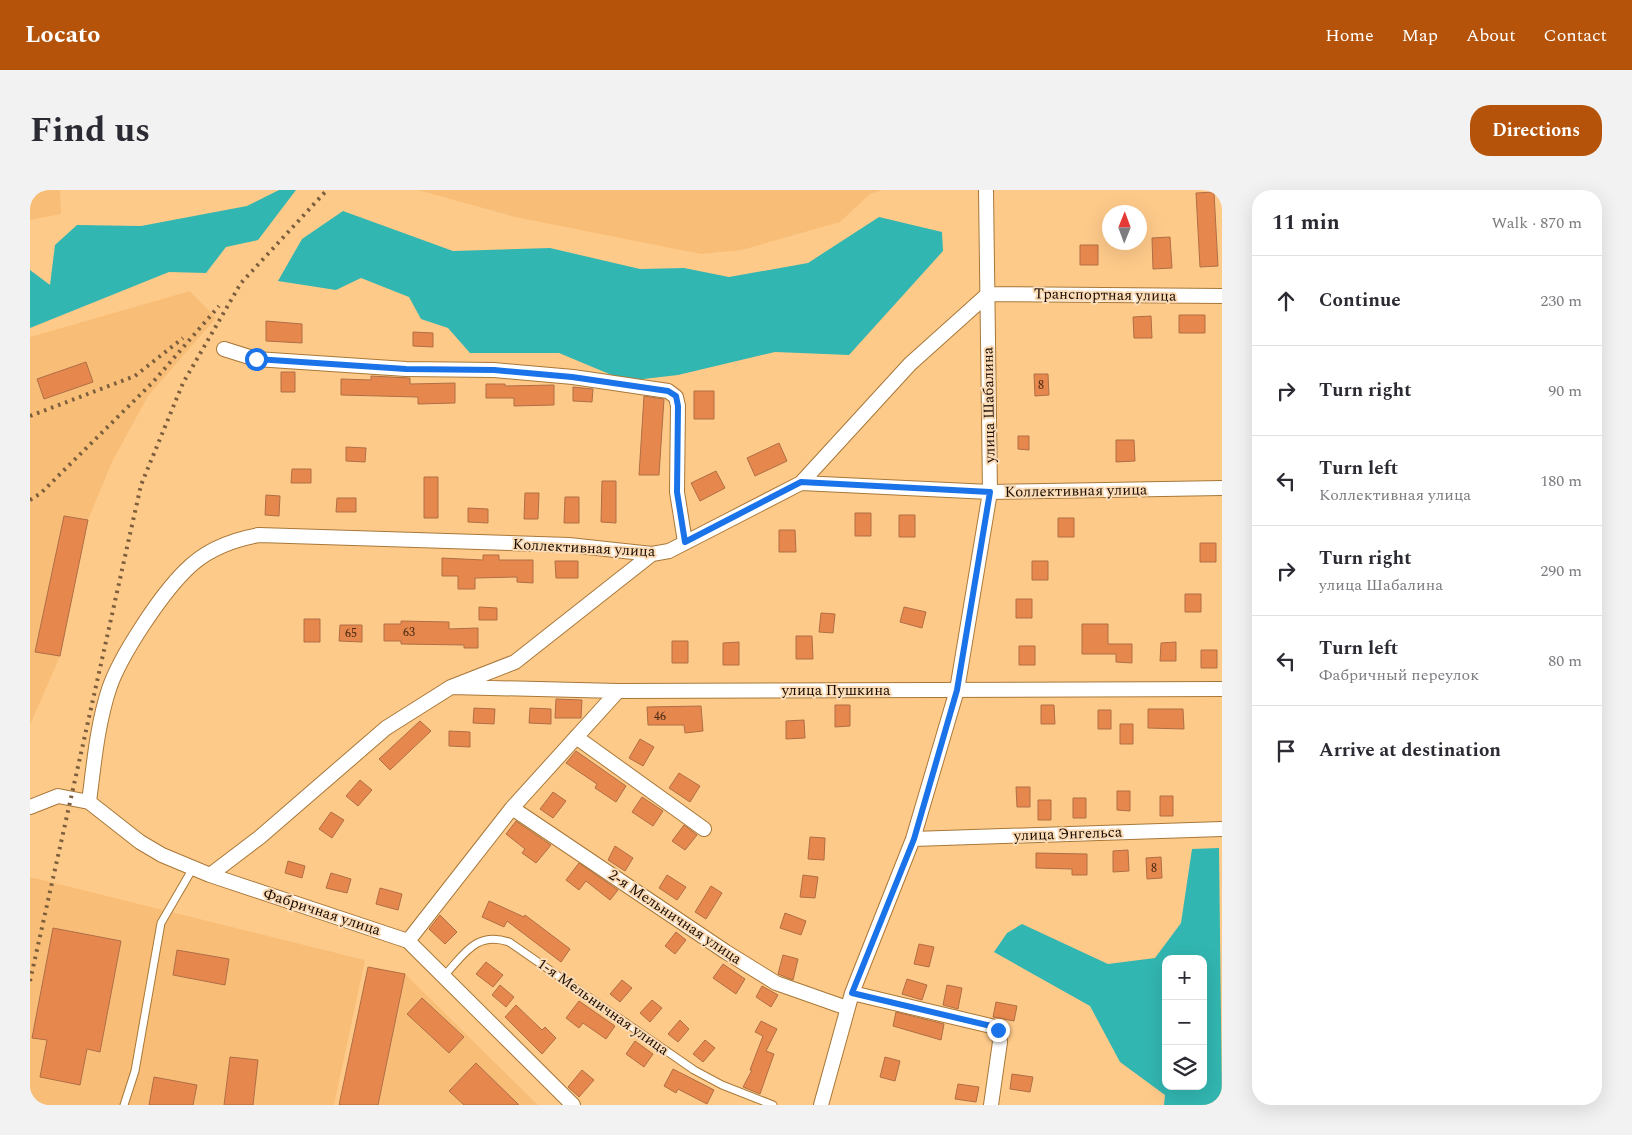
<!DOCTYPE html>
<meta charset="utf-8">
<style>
:root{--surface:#fff;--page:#f2f2f3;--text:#2b2b33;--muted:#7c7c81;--line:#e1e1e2;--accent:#b45309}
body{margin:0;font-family:Spectral,serif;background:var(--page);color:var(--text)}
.controls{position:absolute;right:15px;bottom:15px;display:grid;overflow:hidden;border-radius:10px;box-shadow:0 5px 20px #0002}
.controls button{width:45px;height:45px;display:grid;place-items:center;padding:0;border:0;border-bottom:1px solid var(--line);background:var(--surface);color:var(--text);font:25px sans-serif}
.compass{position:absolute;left:1072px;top:15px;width:45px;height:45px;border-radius:50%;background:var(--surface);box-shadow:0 5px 20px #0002;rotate:1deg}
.stop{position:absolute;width:15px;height:15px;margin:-11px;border:4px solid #1a73e8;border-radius:50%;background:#fff}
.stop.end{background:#1a73e8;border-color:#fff;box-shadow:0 1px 5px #0008}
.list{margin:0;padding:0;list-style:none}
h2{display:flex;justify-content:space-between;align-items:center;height:65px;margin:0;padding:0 20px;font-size:21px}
h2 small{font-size:16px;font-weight:400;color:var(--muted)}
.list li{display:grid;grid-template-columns:32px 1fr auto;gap:15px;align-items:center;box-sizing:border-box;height:90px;padding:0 20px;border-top:1px solid var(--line)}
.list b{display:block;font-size:19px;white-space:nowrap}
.list p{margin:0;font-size:16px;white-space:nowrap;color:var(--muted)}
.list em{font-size:16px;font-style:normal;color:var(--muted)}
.icon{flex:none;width:28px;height:28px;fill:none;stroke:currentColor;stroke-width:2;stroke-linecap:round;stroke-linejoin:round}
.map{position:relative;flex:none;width:1192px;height:915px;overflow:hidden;border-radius:20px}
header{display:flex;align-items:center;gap:30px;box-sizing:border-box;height:70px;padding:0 25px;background:var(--accent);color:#fff}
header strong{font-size:24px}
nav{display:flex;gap:28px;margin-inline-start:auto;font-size:18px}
.intro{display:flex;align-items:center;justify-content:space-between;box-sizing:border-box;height:120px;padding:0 30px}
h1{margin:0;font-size:35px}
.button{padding:12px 22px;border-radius:20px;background:var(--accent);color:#fff;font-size:18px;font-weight:700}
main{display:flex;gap:30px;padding:0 30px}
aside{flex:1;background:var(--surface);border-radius:20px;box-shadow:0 5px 20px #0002}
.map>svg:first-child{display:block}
</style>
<header>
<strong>Locato</strong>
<nav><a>Home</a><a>Map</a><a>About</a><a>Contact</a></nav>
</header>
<div class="intro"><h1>Find us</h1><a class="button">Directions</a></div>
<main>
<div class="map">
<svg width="1192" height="915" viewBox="0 0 1192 915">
<rect width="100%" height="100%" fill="#feca8a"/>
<path fill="#f8be77" d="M0 0H30L31 24 0 30Z
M388 0H853L840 4 810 32 712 60 671 64 485 27Z
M160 101 186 128 118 206 82 272 58 330 30 466 0 535V147Z
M0 687 335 770 304 915H0Z
M338 777 375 784 508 915H309Z"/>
<path fill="#32b6b1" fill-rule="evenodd" d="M249 0H266L228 50 196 57 176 83 139 82 0 138V80L20 95 25 55 47 35 111 36 217 16Z
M313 21 423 61 520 58 610 79 654 78 699 87 778 73 849 27 912 42 913 61 819 165 745 162 648 185 596 191 529 163H440L418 138 391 129 379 107 331 88 306 100 248 91 272 49Z
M1189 658 1192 915H1134L1135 905 1090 872 1060 816 964 762 977 743 992 734 1078 774 1125 768 1151 733 1162 659ZM1136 769H1173V896H1136Z"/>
<path fill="#e6884d" stroke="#b06e45" d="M1184 2 1188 76 1170 77 1166 3Z
M1140 47 1142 78 1123 79 1122 48Z
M1050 55H1068V75H1050Z
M1149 125H1175V143H1149Z
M1121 126 1122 148H1104L1103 127Z
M236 131 272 134V153L236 151Z
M383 142 403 143V157L383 156Z
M56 172 63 192 14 209 7 189Z
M251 182H265V202H251Z
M1004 184H1018L1019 205 1005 206Z
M341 186 380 188V194L425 193V213L388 214V207L311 205V189L341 190Z
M456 194H475V196L524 195V215L484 216V208H456Z
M543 197 563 199 562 212 543 211Z
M664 201H684V229H664Z
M614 206 634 209 629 285H609Z
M988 246H999V260L988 259Z
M1086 250H1104L1105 271 1086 272Z
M749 253 757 271 725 286 717 268Z
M316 257 336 258 335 272 316 271Z
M262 279H281V293H261Z
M686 281 695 298 670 311 661 293Z
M394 287H408V328H394Z
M572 291H586V333L571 332Z
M495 303H509L508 329H494Z
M236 305 250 306 249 326 235 325Z
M535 307H549V333H534Z
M307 308H326V322H306Z
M438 318 458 319V333L438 332Z
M825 323H841V346H825Z
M869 325H885V347H869Z
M34 326 58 330 30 466 5 462Z
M1028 328H1044V347H1028Z
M749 340H765L766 362H749Z
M1170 353H1186V372H1170Z
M453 365H469V370H503V393L487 392V387L445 388V399H428V386H412V368L453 370Z
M525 371H548V388H526Z
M1002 371H1018V390H1002Z
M1155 404H1171V422H1155Z
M986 409H1002V428H986Z
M449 417 467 418V430H449Z
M874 417 896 422 892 438 870 432Z
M791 423 805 424 803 443 789 442Z
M274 429H290V452H274Z
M371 431 419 432V439L448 438V458H434V455L371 454V451H354V434H371Z
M1052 434H1078V454H1102V473L1086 472V464H1052Z
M310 435H332V452L309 451Z
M766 446H782L783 469H766Z
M642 451H658V473H642Z
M709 452V475H693V453Z
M1146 452V471H1130L1131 453Z
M989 456H1005V475H989Z
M1171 460H1187V478H1171Z
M526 509 552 510 551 528H525Z
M805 515H820V536L805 537Z
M1011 515H1024L1025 534H1011Z
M671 516 673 541 655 543 654 535H618L617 517Z
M444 518 465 519 464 534 443 533Z
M500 518 521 519V534L499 533Z
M1118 519H1153L1154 539 1118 538Z
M1068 520H1081V539H1068Z
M774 530 775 548 756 549V531Z
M390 531 401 541 360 580 349 569Z
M1090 534H1103V554H1090Z
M419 541 440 542V557L419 556Z
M610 549 624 557 613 576 599 568Z
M546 561 596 596 586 612 565 598 567 594 536 573Z
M649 583 670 596 660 612 639 598Z
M330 590 342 600 328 616 316 606Z
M986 597H1000V617H987Z
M1087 601H1100V621L1087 620Z
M523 602 536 611 523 628 510 619Z
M1130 606H1143V626H1130Z
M612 607 633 621 623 636 602 622Z
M1043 608H1056V628H1043Z
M1008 610H1021V630H1008Z
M301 622 314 630 302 648 289 639Z
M486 631 521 655 506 673 492 663 495 659 476 644Z
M654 635 667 645 655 660 642 651Z
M780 647 795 648 794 670 778 669Z
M585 656 603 668 595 681 578 670Z
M1098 660 1099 681 1083 682V661Z
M1006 663 1057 664V685H1042V679L1006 678Z
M1131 667 1132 688 1117 689 1116 668Z
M258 671 275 676 272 688 255 683Z
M549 673 588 700 580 710 556 691 549 700 536 690Z
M301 683 321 689 317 703 296 698Z
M637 685 656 697 647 710 629 698Z
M773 685 788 687 785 708 770 707Z
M681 696 692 703 676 729 665 722Z
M350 698 372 704 368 720 346 714Z
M459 711 494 727 495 725 540 759 531 772 477 731 474 737 452 727Z
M755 723 776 731 771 745 750 738Z
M410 725 427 742 415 754 399 739Z
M23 738 91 751 70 862 57 859 50 895 10 887 17 850 2 848Z
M646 742 656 750 645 764 635 756Z
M889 754 904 757 899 777 884 774Z
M147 760 199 769 195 795 143 785Z
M753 765 768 769 763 790 748 784Z
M456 772 473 785 463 797 446 784Z
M693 774 715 789 706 804 683 788Z
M338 777 375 784 348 915H309Z
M877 789 897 795 892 810 872 804Z
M592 790 602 798 590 812 580 804Z
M470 795 484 807 476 817 462 805Z
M917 795 932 798 928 819 913 815Z
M732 796 748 805 741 817 726 807Z
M392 808 434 847 419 863 377 824Z
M622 810 632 818 620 832 610 823Z
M549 811 585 836 576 849 553 833 549 838 536 828Z
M966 812 987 816 984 831 963 827Z
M486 815 512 840 515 837 526 848 512 864 475 827Z
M866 822 914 834 911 850 863 836Z
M650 830 659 839 648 852 638 844Z
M731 831 747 839 736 861 744 864 730 904 713 897 722 880H720L733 846 725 842Z
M675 850 685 858 673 872 663 864Z
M605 851 623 864 614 877 596 864Z
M200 867 228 870 223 915H194Z
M855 867 870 871 865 891 850 887Z
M446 873 489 915H434L419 901Z
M643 879 684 900 677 914 648 899 646 903 634 896Z
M552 880 564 890 549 907 538 897Z
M982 884 1003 887 1000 902 980 899Z
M124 887 167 895 163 915H119Z
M928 894 949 897 946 912 925 909Z"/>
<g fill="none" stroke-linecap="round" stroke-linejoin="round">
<g stroke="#a87838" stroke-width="9">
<path id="lane" d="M413 787C434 765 445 741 479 752L664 880 692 895 743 915
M94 915 105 881 131 733 163 678"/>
</g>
<g stroke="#a87838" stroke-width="16">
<path id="street" d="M194 159 226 169 376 179 464 180 543 187 638 201 646 207 648 216 647 302 655 352
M771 293 880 174 958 104 1192 106
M421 497 588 501 1192 499
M546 547 674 639
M59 612C64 574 67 536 79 499 90 466 130 406 155 381 174 361 201 350 229 345L539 355 622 364 639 361 771 293 960 302 1192 298
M0 617 28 606 59 612 110 652 132 665 180 685 378 751 543 915
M482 618 696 762 746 793 817 818
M883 649 1192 639
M180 685 230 647 356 538 421 497 485 472 622 364
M378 751 482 618 588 501
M822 803 961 836 968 840 970 852 961 915
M791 915 822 803 883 649 927 500 960 302 956 0"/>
</g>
<use href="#lane" stroke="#fff" stroke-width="7"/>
<use href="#street" stroke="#fff" stroke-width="14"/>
<path stroke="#7d5e3c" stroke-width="4" stroke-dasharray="2.5 5" stroke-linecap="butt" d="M0 226 105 186 153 148
M0 310 11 303 123 192 189 116
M0 791 111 295 153 193 211 93 297 0"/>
</g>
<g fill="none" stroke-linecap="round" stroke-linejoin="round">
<path stroke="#1a73e8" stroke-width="6" d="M226 169 376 179 464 180 542 187 638 201 646 206 648 216 647 302 655 352 771 292 960 302 927 500 884 649 822 803 961 836 968 840"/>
</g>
<g text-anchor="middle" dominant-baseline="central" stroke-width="4" stroke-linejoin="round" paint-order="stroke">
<g font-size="12" fill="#4c2a13">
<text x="1011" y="195">8</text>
<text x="379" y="442">63</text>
<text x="321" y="443">65</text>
<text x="630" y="526">46</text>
<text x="1124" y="678">8</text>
</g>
<g font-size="15" fill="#190b00" stroke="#fbdcb6">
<text transform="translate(1075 105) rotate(1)">Транспортная улица</text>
<text transform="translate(959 215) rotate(-91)">улица Шабалина</text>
<text transform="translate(1046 301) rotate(-1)">Коллективная улица</text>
<text transform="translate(554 358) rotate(3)">Коллективная улица</text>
<text x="806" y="500">улица Пушкина</text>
<text transform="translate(1038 644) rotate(-2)">улица Энгельса</text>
<text transform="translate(292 722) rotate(18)">Фабричная улица</text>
<text transform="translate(645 727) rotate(34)">2-я Мельничная улица</text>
<text transform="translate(573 817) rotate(35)">1-я Мельничная улица</text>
</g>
</g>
</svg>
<div class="controls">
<button>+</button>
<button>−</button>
<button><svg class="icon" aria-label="layers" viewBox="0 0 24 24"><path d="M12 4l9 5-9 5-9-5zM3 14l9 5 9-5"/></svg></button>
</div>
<svg class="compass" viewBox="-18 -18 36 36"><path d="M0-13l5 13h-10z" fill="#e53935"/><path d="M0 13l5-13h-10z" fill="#7c7c81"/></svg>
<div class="stop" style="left:226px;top:169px"></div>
<div class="stop end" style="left:968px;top:840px"></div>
</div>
<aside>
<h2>11 min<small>Walk · 870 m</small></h2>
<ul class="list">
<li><svg class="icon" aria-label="ahead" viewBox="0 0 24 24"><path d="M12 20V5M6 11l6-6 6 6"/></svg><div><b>Continue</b></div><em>230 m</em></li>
<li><svg class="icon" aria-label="right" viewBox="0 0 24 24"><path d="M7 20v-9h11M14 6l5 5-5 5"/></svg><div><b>Turn right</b></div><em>90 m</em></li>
<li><svg class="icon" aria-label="left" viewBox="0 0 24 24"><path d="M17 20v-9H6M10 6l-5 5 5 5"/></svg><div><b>Turn left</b><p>Коллективная улица</p></div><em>180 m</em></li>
<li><svg class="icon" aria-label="right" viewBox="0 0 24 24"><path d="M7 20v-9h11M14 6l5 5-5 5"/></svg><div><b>Turn right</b><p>улица Шабалина</p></div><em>290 m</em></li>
<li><svg class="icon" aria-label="left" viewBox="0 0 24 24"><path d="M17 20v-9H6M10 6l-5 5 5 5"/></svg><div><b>Turn left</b><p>Фабричный переулок</p></div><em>80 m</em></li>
<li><svg class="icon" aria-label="arrive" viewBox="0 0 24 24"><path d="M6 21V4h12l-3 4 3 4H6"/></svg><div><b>Arrive at destination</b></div></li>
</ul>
</aside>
</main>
